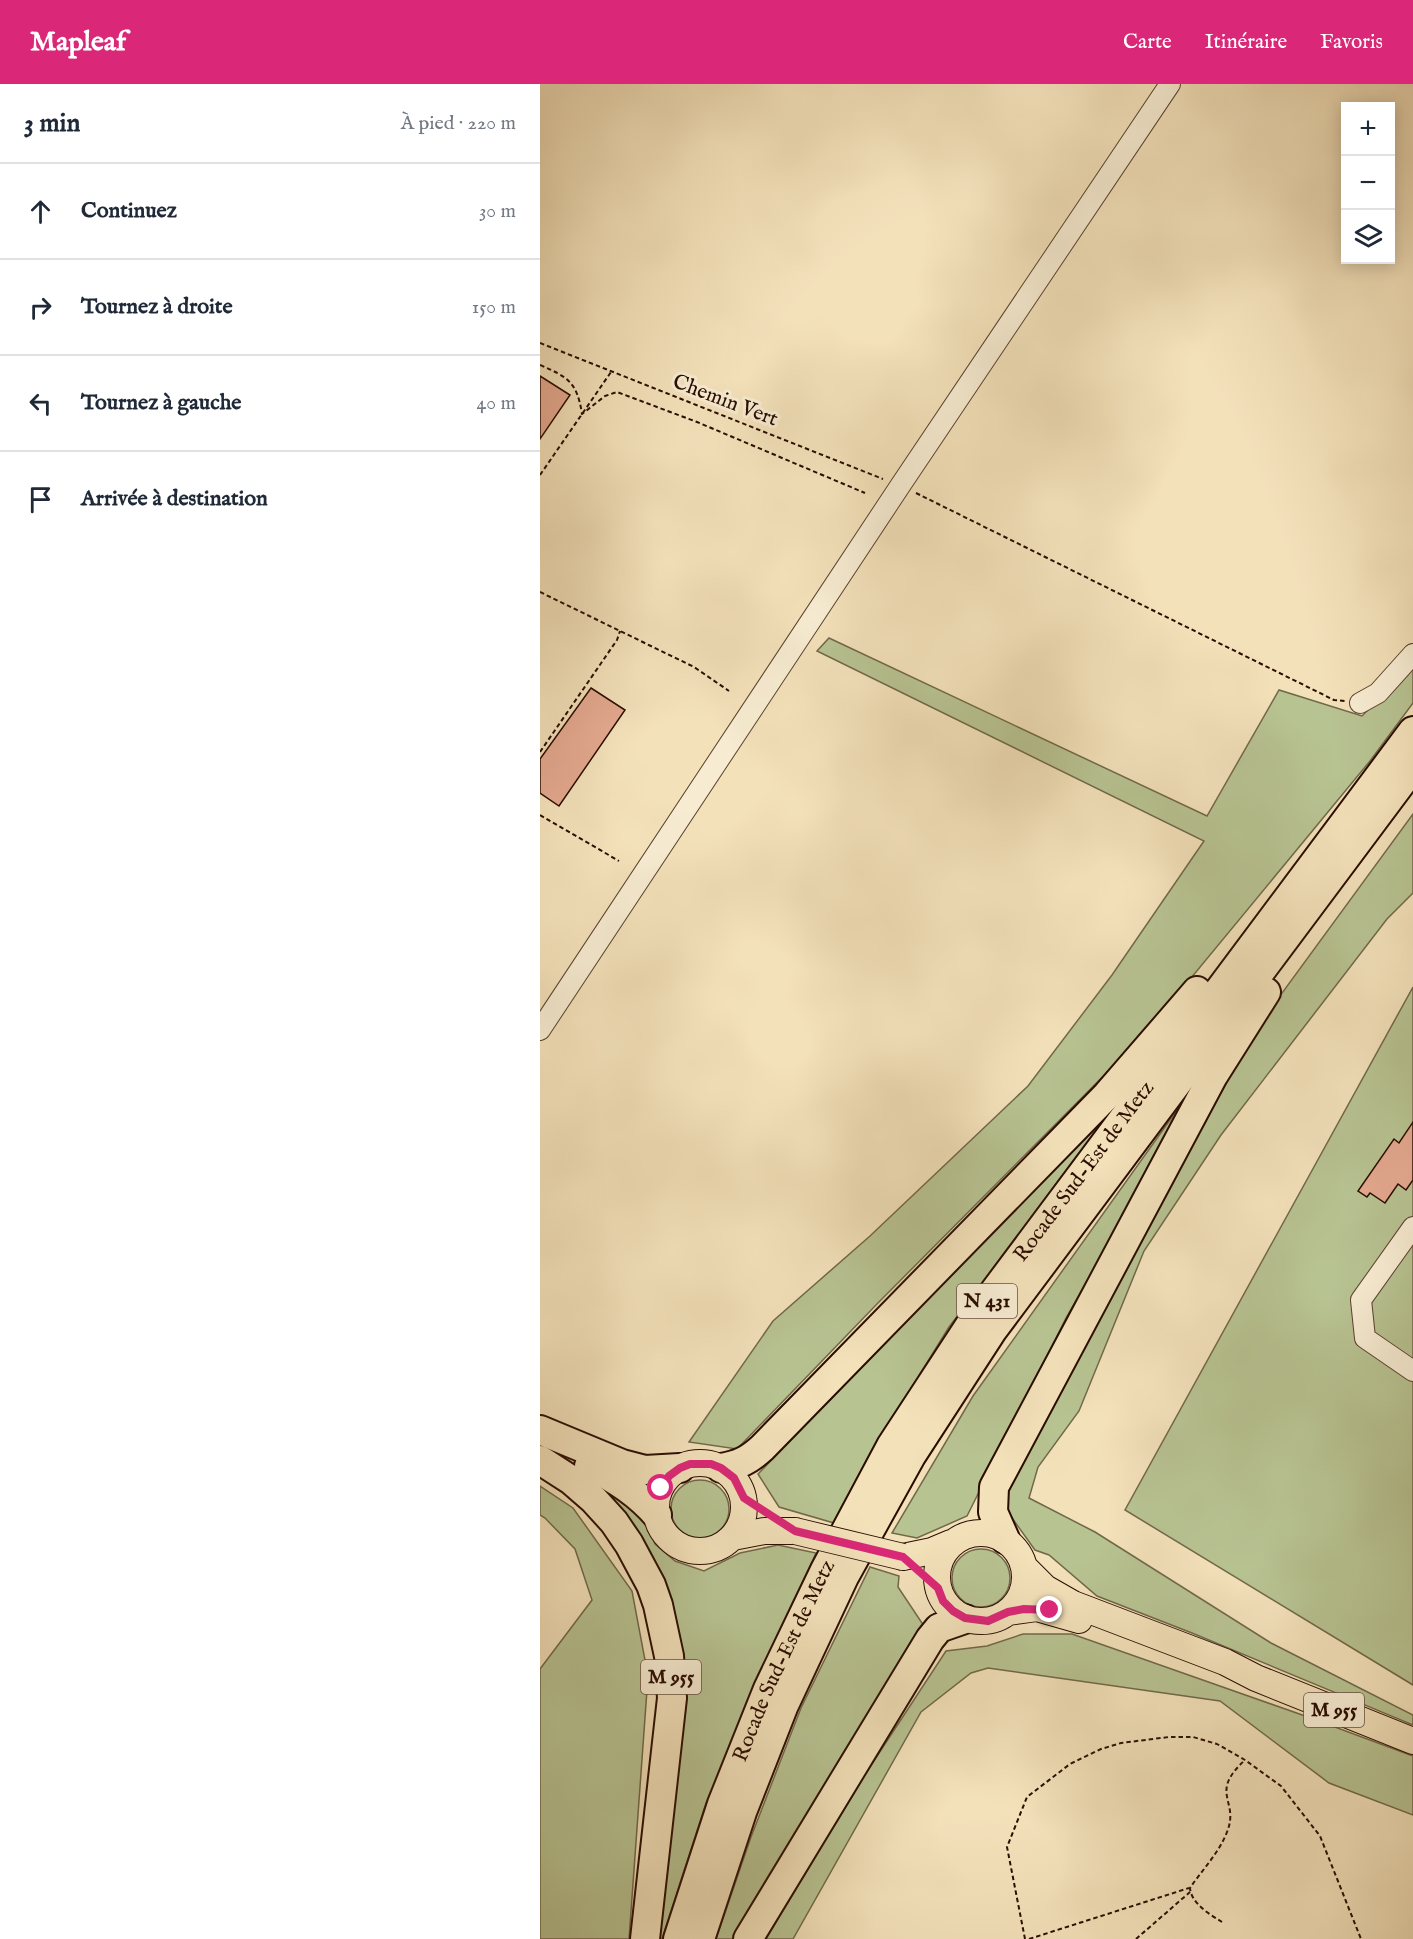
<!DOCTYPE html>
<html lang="fr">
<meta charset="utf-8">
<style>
:root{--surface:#fff;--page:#f6f6f7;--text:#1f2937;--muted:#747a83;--line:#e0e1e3;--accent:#db2777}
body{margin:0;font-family:"IM FELL English",serif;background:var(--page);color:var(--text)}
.controls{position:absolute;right:18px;top:18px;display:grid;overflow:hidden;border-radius:0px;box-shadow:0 3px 15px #0003}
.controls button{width:54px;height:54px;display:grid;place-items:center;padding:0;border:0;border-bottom:2px solid var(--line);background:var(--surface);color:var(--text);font:30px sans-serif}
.stop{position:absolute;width:18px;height:18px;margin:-14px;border:4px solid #db2777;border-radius:50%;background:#fff}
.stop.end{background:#db2777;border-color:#fff;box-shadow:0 2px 6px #0008}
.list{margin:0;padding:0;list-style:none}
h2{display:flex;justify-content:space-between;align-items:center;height:78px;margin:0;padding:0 24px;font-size:26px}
h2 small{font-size:20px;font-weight:400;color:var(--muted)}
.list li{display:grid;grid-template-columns:39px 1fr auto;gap:18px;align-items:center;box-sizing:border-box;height:96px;padding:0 24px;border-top:2px solid var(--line)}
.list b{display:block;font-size:22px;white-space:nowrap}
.list em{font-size:20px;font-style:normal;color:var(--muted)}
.icon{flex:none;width:33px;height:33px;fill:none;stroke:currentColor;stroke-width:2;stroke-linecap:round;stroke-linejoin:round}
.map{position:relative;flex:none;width:873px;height:1855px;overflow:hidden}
header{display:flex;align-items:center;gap:36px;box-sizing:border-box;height:84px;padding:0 30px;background:var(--accent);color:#fff}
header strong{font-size:28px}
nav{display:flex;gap:33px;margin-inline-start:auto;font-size:21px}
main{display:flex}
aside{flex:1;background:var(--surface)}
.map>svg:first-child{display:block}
</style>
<header>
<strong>Mapleaf</strong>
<nav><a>Carte</a><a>Itinéraire</a><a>Favoris</a></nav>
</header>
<main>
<aside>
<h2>3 min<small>À pied · 220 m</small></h2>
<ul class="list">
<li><svg class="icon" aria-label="ahead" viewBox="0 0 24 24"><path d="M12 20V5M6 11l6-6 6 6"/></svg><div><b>Continuez</b></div><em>30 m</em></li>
<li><svg class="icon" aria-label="right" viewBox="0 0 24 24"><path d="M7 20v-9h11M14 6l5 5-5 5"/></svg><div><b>Tournez à droite</b></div><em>150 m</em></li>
<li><svg class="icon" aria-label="left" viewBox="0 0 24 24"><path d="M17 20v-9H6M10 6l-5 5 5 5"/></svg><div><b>Tournez à gauche</b></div><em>40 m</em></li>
<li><svg class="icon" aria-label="arrive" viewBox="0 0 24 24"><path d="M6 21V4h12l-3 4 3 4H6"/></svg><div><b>Arrivée à destination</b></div></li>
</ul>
</aside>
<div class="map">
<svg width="873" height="1855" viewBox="0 0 873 1855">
<rect width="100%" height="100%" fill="#f3e1ba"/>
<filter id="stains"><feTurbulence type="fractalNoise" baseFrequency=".00333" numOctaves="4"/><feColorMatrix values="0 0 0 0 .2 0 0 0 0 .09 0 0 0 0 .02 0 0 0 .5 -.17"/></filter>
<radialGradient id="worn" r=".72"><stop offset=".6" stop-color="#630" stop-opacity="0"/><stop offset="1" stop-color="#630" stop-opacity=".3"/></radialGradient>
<path fill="#b8c392" stroke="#716849" stroke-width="1.5" d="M289 554 667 732 739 606 822 632 873 581V619L830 677 604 951 336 1221 197 1365 149 1358 233 1237 330 1152 488 1002 572 891 664 757 277 567Z
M873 730V809L847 835 681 1051 604 1167 539 1327 498 1383 489 1414 555 1448 731 1559 873 1631V1641L652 1549 557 1512 509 1471 495 1466 462 1420 526 1293 626 1105 723 935Z
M873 903V1601L585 1426Z
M572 1020 576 1023 409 1243 338 1358 294 1439 239 1423 218 1390 503 1097Z
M640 1022 645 1025 526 1234 427 1432 377 1454 352 1449 433 1312Z
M58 1396 105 1436 115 1460 135 1477 164 1487 200 1469 238 1461 276 1469 166 1719 122 1855H114L133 1546Z
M131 1425a29 29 0 1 1 58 0a29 29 0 1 1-58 0Z
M0 1402 33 1424 92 1507 108 1592 89 1855H0V1585L52 1516 35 1465 5 1434 0 1431Z
M412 1494a29 29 0 1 1 58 0a29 29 0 1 1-58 0Z
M330 1483 359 1492 358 1503 384 1542 199 1855H176L211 1753 261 1624Z
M483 1550H532L768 1633 873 1672V1731L789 1699 680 1617 448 1584 431 1589 381 1628 253 1855H226L322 1695 406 1567 447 1562Z"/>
<path fill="#e4a990" stroke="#2a0c00" stroke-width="1.5" d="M0 292 30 311 0 355Z
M51 604 85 626 19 722 0 709V675Z
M873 1038V1096L866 1106 858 1100 845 1119 830 1109 827 1113 818 1107 854 1055 859 1059Z"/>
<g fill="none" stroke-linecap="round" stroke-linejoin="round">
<g stroke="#5c412e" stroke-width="22">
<path id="minor" d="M820 619 838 609 873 570
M0 946 360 402 630 0
M873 1143 821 1216 825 1254 873 1287"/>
</g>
<g stroke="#2a0c00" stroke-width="28">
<path id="major" d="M116 1423a44 44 0 1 1 88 0a44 44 0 1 1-88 0Z
M397 1493a44 44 0 1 1 88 0a44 44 0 1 1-88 0Z
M193 1453 224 1447H255
M363 1473 392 1467 411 1459
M485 1484 505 1504 533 1520 685 1578 716 1594 873 1657
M468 1528 497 1524 539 1536"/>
</g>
<g stroke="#2a0c00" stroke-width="32">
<g id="highway">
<path d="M0 1346 82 1380 105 1386 140 1384"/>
<path d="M0 1376 31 1396 54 1416 74 1438 89 1460 111 1501 118 1521 129 1572 132 1614 105 1855"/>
<path d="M49 1382C75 1394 98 1409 117 1431"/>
<path d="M181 1384C199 1381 209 1376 222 1364L567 1011 657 907"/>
<path d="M465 1455 453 1428 454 1403 673 992 726 908"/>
<path id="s1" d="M138 1855 182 1720 228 1605 285 1486 351 1362 436 1232 873 647"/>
<path d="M160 1855 202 1728 244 1621 304 1493 371 1372 452 1247 873 683"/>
<path d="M208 1855 390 1555 399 1544 425 1535"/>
</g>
</g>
<path stroke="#2a0c00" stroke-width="2" stroke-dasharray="4.5 3" stroke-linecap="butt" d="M0 259 343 395
M0 281C28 293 37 298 42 330L65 312 77 308 157 338 325 409
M0 391 71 288
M376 409 794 616 805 617
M0 508 154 583 189 607
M0 668 77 556 80 547
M0 731 79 777
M682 1838C669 1830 651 1819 650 1804 662 1786 679 1769 687 1748 700 1716 668 1710 705 1676
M485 1855 467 1763 487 1713 530 1680 561 1665 581 1659 629 1653H653L677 1660 705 1676 741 1702 780 1752 821 1855
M489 1855 649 1804
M596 1855 650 1808"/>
<use href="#minor" stroke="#f7ecd2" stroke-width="20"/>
<use href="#major" stroke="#f3e1ba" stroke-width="26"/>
<use href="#highway" stroke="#f3e1ba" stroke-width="28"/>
<g stroke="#2a0c00" stroke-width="28" stroke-linecap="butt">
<path id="major-bridge" d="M255 1447 363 1473"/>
</g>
<use href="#major-bridge" stroke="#f3e1ba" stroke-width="26"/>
</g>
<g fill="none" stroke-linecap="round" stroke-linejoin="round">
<path stroke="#db2777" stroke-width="8" d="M121 1404 129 1392 140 1384 150 1380H171L181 1384 194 1394 204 1414 255 1447 363 1473 398 1504 403 1517 413 1527 425 1534 448 1537 468 1528 484 1525 510 1526"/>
</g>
<g text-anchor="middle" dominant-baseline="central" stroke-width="6" stroke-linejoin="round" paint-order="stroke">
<g fill="#f7ecd2" stroke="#684f3f" stroke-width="1.5">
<rect x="417" y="1200" width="60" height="34" rx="4.5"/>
<rect x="101" y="1576" width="60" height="34" rx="4.5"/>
<rect x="764" y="1609" width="60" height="34" rx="4.5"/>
</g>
<g font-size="20" font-weight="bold" fill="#2a0c00">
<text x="447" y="1217">N 431</text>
<text x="131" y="1593">M 955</text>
<text x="794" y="1626">M 955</text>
</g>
<g font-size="21" fill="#2a0c00" stroke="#f7ecd2">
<text transform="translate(185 317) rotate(21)">Chemin Vert</text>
<text stroke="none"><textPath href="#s1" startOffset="874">Rocade Sud-Est de Metz</textPath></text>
<text stroke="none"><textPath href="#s1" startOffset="298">Rocade Sud-Est de Metz</textPath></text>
</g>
</g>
<rect width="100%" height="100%" filter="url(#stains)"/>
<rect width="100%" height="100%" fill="url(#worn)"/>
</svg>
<div class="controls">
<button>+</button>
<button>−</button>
<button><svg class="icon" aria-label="layers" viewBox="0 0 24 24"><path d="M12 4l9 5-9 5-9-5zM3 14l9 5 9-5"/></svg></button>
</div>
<div class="stop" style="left:121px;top:1404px"></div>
<div class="stop end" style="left:510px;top:1526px"></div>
</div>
</main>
